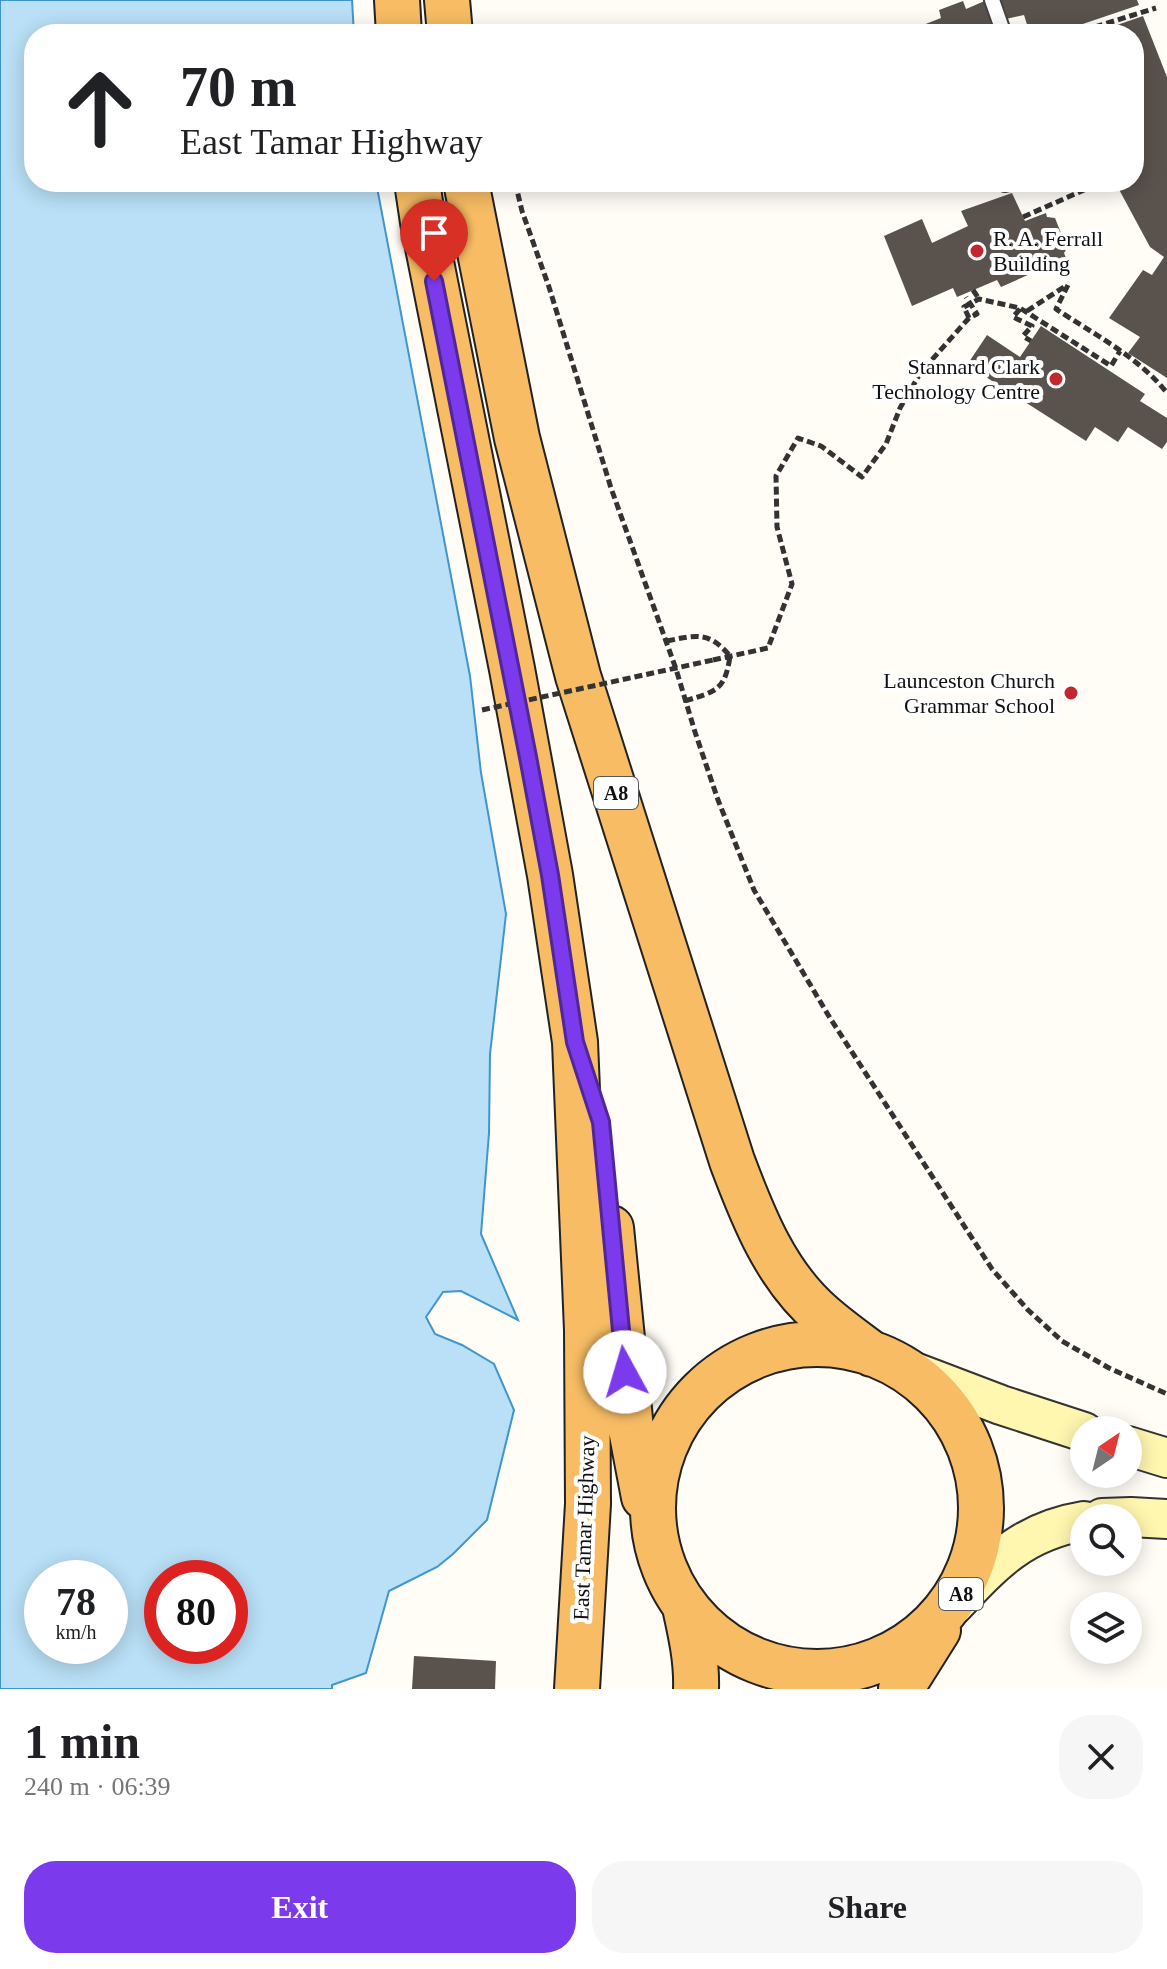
<!DOCTYPE html>
<meta charset="utf-8">
<style>
:root{--surface:#fff;--page:#f6f6f6;--text:#202124;--muted:#757577;--accent:#7c3aed}
body{margin:0;font-family:"Times New Roman",serif;background:var(--page);color:var(--text);height:100vh;display:flex;flex-direction:column;font-size:30px;white-space:nowrap}
*{box-sizing:border-box;margin:0}
p{font-size:26px;color:var(--muted)}
.icon{flex:none;width:44px;height:44px;fill:none;stroke:currentColor;stroke-width:2;stroke-linecap:round;stroke-linejoin:round}
.map{position:relative;height:1689px;overflow:hidden}
.details{display:flex;flex-direction:column;background:var(--surface);flex:1}
.details>*{flex:none}
.banner{position:absolute;left:24px;top:24px;width:1120px;height:168px;border-radius:32px;box-shadow:0 4px 20px #0003;background:#fff;color:var(--text);overflow:hidden}
.needle{width:52px;rotate:35deg}
.tools{position:absolute;left:1070px;top:1416px;display:grid;gap:16px}
.tools a{display:grid;place-items:center;width:72px;height:72px;border-radius:50%;background:var(--surface);box-shadow:0 4px 20px #0003;font-size:40px}
.speed{position:absolute;left:24px;top:1560px;display:flex;gap:16px;font-size:40px;font-weight:700;text-align:center}
.speed>*{display:grid;place-content:center;width:104px;height:104px;border-radius:50%;background:var(--surface);box-shadow:0 4px 20px #0003;line-height:1}
.speed small{font-size:20px;font-weight:400}
.speed .limit{border:12px solid #d22;background:#fff;color:#111}
.pin{position:absolute;display:grid;place-items:center;width:68px;height:68px;color:#fff;margin:-82px -34px;border-radius:50% 50% 50% 0;rotate:-45deg;box-shadow:0 0 8px #0007}
.pin .icon{rotate:45deg}
.me{position:absolute;width:88px;margin:-44px;rotate:354deg;stroke-linejoin:round;filter:drop-shadow(0 0 6px #0008)}
.turn{display:flex;align-items:center;gap:28px;height:168px;padding:0 24px;font-size:36px}
.turn .icon{width:104px;height:104px;stroke-width:2.5}
.turn b{display:block;font-size:56px;line-height:68px}
.round{display:grid;place-items:center;flex:none;width:84px;height:84px;border-radius:32px;background:var(--page)}
.head{display:flex;align-items:center;justify-content:space-between;height:136px;padding:0 24px}
h1{font-size:48px;font-weight:700;line-height:60px}
.button{display:flex;gap:16px;margin-top:auto;padding:16px 24px}
.button a{flex:1;height:92px;border-radius:32px;background:var(--accent);color:#fff;font-size:32px;font-weight:700;line-height:92px;text-align:center}
.button a+a{background:var(--page);color:var(--text)}
.map>svg:first-child{display:block}
.water{fill:#b9e0f7;stroke:#3f96cf;stroke-width:2;fill-rule:evenodd}
.building{fill:#5a524d}
.lines{fill:none;stroke-linecap:round;stroke-linejoin:round}
.service-casing{stroke:#444;stroke-width:18}
.secondary-casing{stroke:#333;stroke-width:42}
.trunk-casing{stroke:#222;stroke-width:48}
.path{stroke:#333;stroke-width:5;stroke-dasharray:8 4;stroke-linecap:butt}
.service{stroke:#fff;stroke-width:14}
.secondary{stroke:#fff6b0;stroke-width:38}
.trunk{stroke:#f7bc64;stroke-width:44}
.path-bridge{stroke:#333;stroke-width:5;stroke-dasharray:8 4;stroke-linecap:butt}
.route-casing{stroke:#51269a;stroke-width:20}
.route{stroke:#7c3aed;stroke-width:14}
.poi-dot{fill:#c4262e;stroke:#fff;stroke-width:3}
.labels{text-anchor:middle;dominant-baseline:central;stroke-width:8;stroke-linejoin:round;paint-order:stroke}
.shield{fill:#fff;stroke:#585858;stroke-width:2}
.shield-label{font-size:20px;font-weight:bold;fill:#111}
.poi-label{font-size:22px;fill:#111;stroke:#fff;text-anchor:end}
.street-label{font-size:22px;fill:#111;stroke:#fff}
</style>
<div class="map">
<svg width="1167" height="1689" viewBox="0 0 1167 1689">
<rect width="100%" height="100%" fill="#fffdf5"/>
<!-- water -->
<path class="water" d="M0,0h352l2,34h-320v148h342l94,494 11,97 25,141 -16,140 -1,79 -8,101 37,86 -57,-29 -18,1 -17,25 9,17 27,11 32,19 20,46 -27,110 -34,34 -16,13 -48,24 -23,82 -34,12v4h-332zM42,1578h68v68h-68zM162,1578h68v68h-68z"/>
<!-- building -->
<path class="building" d="M987,0l12,34h-73l-3,-9 18,-7 -2,-8 24,-9 3,8z
M1000,0h137l2,5 -74,25 2,4h-37l-6,-19 -18,4z
M1143,16l24,61v301l-39,-25 12,-16 -31,-19 34,-48 9,5 12,-18 -14,-10 -35,-65h19v-148l-40,-1z
M1012,193l13,28 21,-8 1,4 8,1 12,30 -3,5 2,5 -65,29 -4,-7 -40,17 -4,-9 -41,18 -28,-70 38,-17 10,24 36,-17 -7,-15z
M1041,326l104,68 -5,7 27,17v24l-5,7 -34,-22 -10,15 -23,-15 -9,14 -119,-76 20,-30 33,22z
M414,1656l82,5 -1,28h-83z"/>
<g class="lines">
<defs>
<path id="service" d="M992,0l12,34
M1002,182l3,2 10,-2"/>
<path id="secondary" d="M901,1367l100,38 83,27
M1128,1446l39,12
M1102,1518l29,-1 36,2
M954,1605c40,-43 69,-74 130,-84"/>
<path id="trunk" d="M397,0l2,34
M447,0l3,34
M417,182l6,40 89,447 38,206 25,167 12,288 1,174 -11,185
M466,182l51,256 61,238 154,485c21,56 44,115 91,155 16,14 33,26 49,38
M611,1228l20,201 13,68
M653 1508a164 164 0 1 1 328 0a164 164 0 1 1-328 0Z
M685,1607c6,27 12,54 11,82
M901,1689l37,-59"/>
</defs>
<!-- service casing -->
<use href="#service" class="service-casing"/>
<!-- secondary casing -->
<use href="#secondary" class="secondary-casing"/>
<!-- trunk casing -->
<use href="#trunk" class="trunk-casing"/>
<!-- path -->
<path class="path" d="M1072,34l84,-26
M515,182l7,29 27,76 62,201 65,181 19,63 23,68 36,90 76,128 162,251 36,41 34,31 47,27 58,26
M1023,217l79,-35
M1068,285l-12,24c36,24 84,49 111,84
M973,290l6,9
M1020,309l-7,8 19,9 -9,10 8,5
M1027,311l40,-26
M969,318l-5,-11 15,-8 41,9 91,58 9,-15
M667,641c29,-6 42,-10 63,15 -5,35 -14,35 -45,45
M713,660l55,-12 24,-64 -15,-57 -1,-51 22,-38 23,8 41,31 24,-33 14,-36 21,-36 48,-54 8,-4 -11,-17"/>
<!-- service -->
<use href="#service" class="service"/>
<!-- secondary -->
<use href="#secondary" class="secondary"/>
<!-- trunk -->
<use href="#trunk" class="trunk"/>
<!-- path-bridge -->
<path class="path-bridge" d="M482,710l231,-50"/>
</g>
<g class="lines">
<defs>
<path id="route" d="M434,281l94,476 22,118 25,167 26,80 24,250"/>
</defs>
<!-- route casing -->
<use href="#route" class="route-casing"/>
<!-- route -->
<use href="#route" class="route"/>
</g>
<!-- markers -->
<g class="poi-dot">
<circle cx="977" cy="251" r="8"/>
<circle cx="1056" cy="379" r="8"/>
<circle cx="1071" cy="693" r="8"/>
</g>
<g class="labels">
<!-- shield labels -->
<g class="shield">
<rect x="594" y="777" width="44" height="32" rx="6"/>
<rect x="939" y="1578" width="44" height="32" rx="6"/>
</g>
<g class="shield-label">
<text x="616" y="793">A8</text>
<text x="961" y="1594">A8</text>
</g>
<!-- poi labels -->
<g class="poi-label">
<text x="993" y="238" text-anchor="start">R. A. Ferrall<tspan x="993" dy="25">Building</tspan></text>
<text x="1040" y="366">Stannard Clark<tspan x="1040" dy="25">Technology Centre</tspan></text>
<text x="1055" y="680">Launceston Church<tspan x="1055" dy="25">Grammar School</tspan></text>
</g>
<!-- street labels -->
<g class="street-label">
<text transform="translate(584 1528) rotate(-88)">East Tamar Highway</text>
</g>
</g>
</svg>
<div class="tools">
<a><svg class="needle" viewBox="-14 -14 28 28"><path d="M0-13l5 13h-10z" fill="#e53935"/><path d="M0 13l5-13h-10z" fill="#757577"/></svg></a>
<a><svg class="icon" aria-label="search" viewBox="0 0 24 24"><circle cx="10" cy="10" r="6"/><path d="M15 15l6 6"/></svg></a>
<a><svg class="icon" aria-label="layers" viewBox="0 0 24 24"><path d="M12 4l9 5-9 5-9-5zM3 14l9 5 9-5"/></svg></a>
</div>
<div class="speed"><div>78<small>km/h</small></div><div class="limit">80</div></div>
<div class="pin" style="left:434px;top:281px;background:#d93025"><svg class="icon" aria-label="arrive" viewBox="0 0 24 24"><path d="M6 21V4h12l-3 4 3 4H6"/></svg></div>
<svg class="me" style="left:625px;top:1372px" viewBox="-20 -20 40 40"><circle r="19" fill="#fff"/><path d="M0-13L10 11 0 6-10 11z" fill="#7c3aed"/></svg>
<div class="banner">
<div class="turn"><svg class="icon" aria-label="ahead" viewBox="0 0 24 24"><path d="M12 20V5M6 11l6-6 6 6"/></svg><div><b>70 m</b>East Tamar Highway</div></div>
</div>
</div>
<section class="details">
<div class="head"><div><h1>1 min</h1><p>240 m · 06:39</p></div><a class="round"><svg class="icon" aria-label="close" viewBox="0 0 24 24"><path d="M6 6l12 12M18 6L6 18"/></svg></a></div>
<div class="button"><a>Exit</a><a>Share</a></div>
</section>
